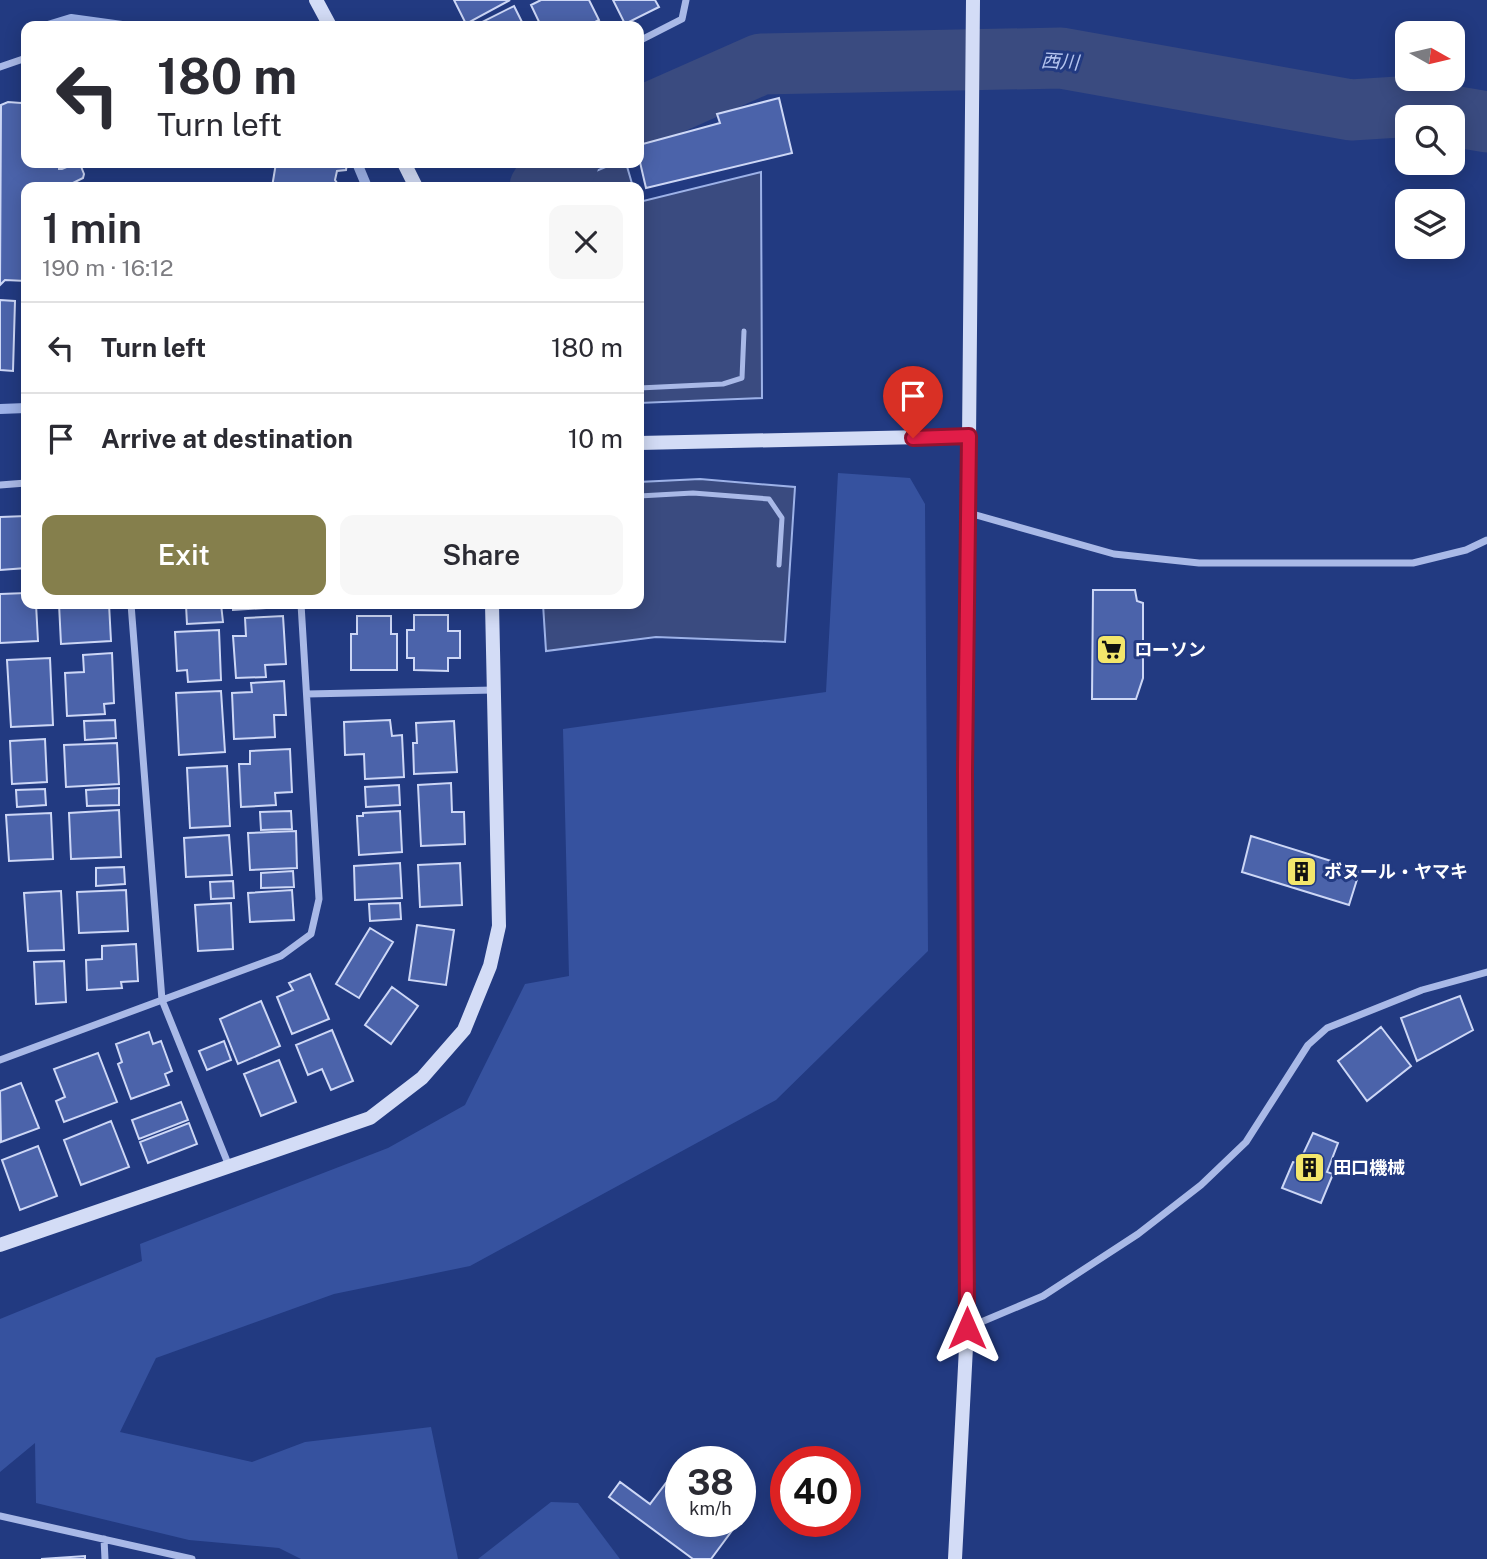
<!DOCTYPE html>
<meta charset="utf-8">
<style>
:root{--surface:#fff;--page:#f7f7f7;--text:#2b2b33;--muted:#7c7c81;--line:#e1e1e2;--accent:#857f4c}
body{margin:0;font-family:"Public Sans","Noto Sans JP",sans-serif;background:var(--page);color:var(--text);height:100vh;display:flex;flex-direction:column;font-size:26px;white-space:nowrap}
*{box-sizing:border-box;margin:0}
p{font-size:23px;color:var(--muted)}
.icon{flex:none;width:38px;height:38px;fill:none;stroke:currentColor;stroke-width:2;stroke-linecap:round;stroke-linejoin:round}
.map{position:relative;flex:1;overflow:hidden}
.side{position:absolute;left:21px;top:182px;width:623px;height:427px;display:flex;flex-direction:column;background:var(--surface);border-radius:14px;box-shadow:0 4px 18px #0003}
.side>*{flex:none}
.top-card{position:absolute;left:21px;top:21px;width:623px;height:147px;border-radius:14px;box-shadow:0 4px 18px #0003;background:#fff;color:var(--text);overflow:hidden}
.needle{width:46px;rotate:98deg}
.buttons{position:absolute;left:1395px;top:21px;display:grid;gap:14px}
.buttons a{display:grid;place-items:center;width:70px;height:70px;border-radius:14px;background:var(--surface);box-shadow:0 4px 18px #0003;font-size:35px}
.speed{position:absolute;left:665px;top:1446px;display:flex;gap:14px;font-size:35px;font-weight:700;text-align:center}
.speed>*{display:grid;place-content:center;width:91px;height:91px;border-radius:50%;background:var(--surface);box-shadow:0 4px 18px #0003;line-height:1}
.speed small{font-size:18px;font-weight:400}
.speed .limit{border:10px solid #d22;background:#fff;color:#111}
.pin{position:absolute;display:grid;place-items:center;width:60px;height:60px;color:#fff;margin:-72px -30px;border-radius:50% 50% 50% 0;rotate:-45deg;box-shadow:0 0 7px #0007}
.pin .icon{rotate:45deg}
.me{position:absolute;width:77px;margin:-38px;rotate:0deg;stroke-linejoin:round;filter:drop-shadow(0 0 5px #0008)}
.turn{display:flex;align-items:center;gap:24px;height:147px;padding:0 21px;font-size:32px}
.turn .icon{width:91px;height:91px;stroke-width:2.5}
.turn b{display:block;font-size:49px;line-height:60px}
.round{display:grid;place-items:center;flex:none;width:74px;height:74px;border-radius:14px;background:var(--page)}
.headline{display:flex;align-items:center;justify-content:space-between;height:119px;padding:0 21px}
h1{font-size:42px;font-weight:600;line-height:52px}
.button{display:flex;gap:14px;margin-top:auto;padding:14px 21px}
.button a{flex:1;height:80px;border-radius:14px;background:var(--accent);color:#fff;font-size:28px;font-weight:600;line-height:80px;text-align:center}
.button a+a{background:var(--page);color:var(--text)}
ul{padding:0;list-style:none}
li{display:flex;align-items:center;gap:21px;height:91px;padding:0 21px;border-top:2px solid var(--line)}
li div{flex:1}
li b{display:block;font-size:26px}
li em{font-style:normal}
.map>svg:first-child{display:block}
.green{fill:#36529f}
.water{fill:#3a4b80;stroke:#9db2e8;stroke-width:2}
.lines{fill:none;stroke-linecap:round;stroke-linejoin:round}
.stream{stroke:#9db2e8;stroke-width:10}
.river{stroke:#3a4b80;stroke-width:61}
.building{fill:#4b63aa;stroke:#cdd7f6;stroke-width:2}
.lane{stroke:#a9b9e7;stroke-width:5}
.street{stroke:#a9b9e7;stroke-width:7}
.secondary{stroke:#d3dcf6;stroke-width:14}
.route-casing{stroke:#92132f;stroke-width:18}
.route{stroke:#e11d48;stroke-width:12}
.labels{text-anchor:middle;dominant-baseline:central;stroke-width:6;stroke-linejoin:round;paint-order:stroke}
.poi-label{font-size:18px;font-weight:bold;fill:#fff;stroke:#223a81;text-anchor:start}
.water-label{font-size:19px;font-style:italic;fill:#b4c4ef;stroke:#223a81}
</style>
<div class="map">
<svg width="1487" height="1559" viewBox="0 0 1487 1559">
<rect width="100%" height="100%" fill="#223a81"/>
<!-- green -->
<path class="green" d="M838,473l72,5 15,26 3,447 -152,149 -306,166 -136,28 -178,64 -36,74 132,30 53,-20 126,-15 27,132h-157l-22,-11 -90,-8 -153,-37 -1,-60 -35,29v-153l142,-58 -2,-17 248,-96 77,-43 60,-121 44,-8 -6,-247 263,-37z
M551,1502l27,1 42,56h-142z"/>
<!-- water -->
<path class="water" d="M615,163h11l7,24h-65l4,-6z
M761,172l1,226 -123,5v-201z
M700,479l95,8 -10,155 -129,-5 -110,14 -3,-47h96v-122z"/>
<g class="lines">
<!-- stream -->
<path class="stream" d="M48,26l23,-7 51,7
M357,163l10,24
M0,409l26,-1"/>
<!-- river -->
<path class="river" d="M639,118l122,-54 300,-6 290,52 48,-3 88,15
M540,187l10,-13 18,-11"/>
</g>
<!-- building -->
<path class="building" d="M454,0h56l-44,24z
M541,0h48l10,20 -8,4 2,2h-52l-10,-21z
M613,0h42l4,7 -34,17z
M514,6l10,20h-48v-1z
M26,98v65h33v6h3l14,-6 4,1 4,10 -1,4 -18,9 -13,-2v2h-26v94l-21,-1 -5,5 1,-180 7,-3 13,1z
M779,98l13,55 -146,35 -7,-30v-13l81,-22 -3,-9z
M276,163h71l-1,7 -9,1 -2,9 5,7h-68z
M0,300l15,1 -2,70 -13,-1z
M26,516v52l-26,2v-53z
M1093,590h42l2,11 6,2v75l-7,21h-44z
M26,593v11h10l2,37 -38,2v-49z
M59,604h50l2,37 -50,3z
M174,604h47l2,18 -36,2 -1,-19z
M233,604h47l1,3 -48,3z
M414,615h34v16h12v27h-12v13l-34,-1v-12h-7v-28h7z
M283,616l3,48 -21,1 1,12 -30,1 -3,-42h13l-1,-18z
M357,616h34v18h6v36h-46v-36h6z
M219,630l2,50 -33,2 -1,-12 -10,1 -2,-39z
M112,653l2,50 -10,1 1,10 -38,2 -2,-43 19,-1 -1,-17z
M50,658l3,67 -42,2 -4,-67z
M284,681l2,34h-12l1,22 -41,2 -2,-46 20,-1 -1,-9z
M221,691l4,61 -46,3 -3,-62z
M115,720l1,18 -31,2 -1,-19z
M390,720l2,16 10,-1 2,42 -39,2 -1,-25 -19,1 -1,-33z
M454,721l3,51 -43,2 -1,-31h4l-1,-20z
M45,739l2,43 -35,2 -2,-43z
M117,743l2,41 -53,3 -2,-42z
M290,749l2,43 -17,1 1,12 -35,2 -2,-43h11v-13z
M227,766l3,60 -40,2 -3,-60z
M451,783l1,29h12l1,32 -44,2 -3,-61z
M399,785l1,20 -34,2 -1,-20z
M119,788v17l-32,1 -1,-16z
M45,789l1,16 -29,2 -1,-17z
M119,810l2,47 -50,2 -2,-46z
M291,811l1,18 -31,1 -1,-18z
M400,811l2,41 -43,3 -2,-39h6v-3z
M51,813l2,46 -44,2 -3,-46z
M296,831l1,37 -47,2 -2,-37z
M229,835l3,40 -46,2 -2,-39z
M1251,836l109,34 -11,35 -107,-33z
M400,863l2,35 -47,2 -1,-34z
M460,863l2,42 -42,2 -2,-42z
M124,867l1,17 -29,2v-18z
M293,871l1,16 -33,1v-15z
M233,881l1,17 -23,1 -1,-17z
M126,890l2,41 -49,2 -2,-41z
M292,890l2,30 -44,2 -2,-29z
M61,891l3,59 -36,1 -4,-58z
M231,903l2,46 -35,2 -3,-46z
M400,903l1,16 -31,2 -1,-17z
M417,925l37,5 -8,55 -37,-5z
M370,928l23,14 -34,56 -23,-14z
M136,944l2,37 -17,1 1,6 -35,2 -1,-30 16,-1v-13z
M64,961l2,41 -30,2 -2,-42z
M310,974l19,45 -37,15 -15,-37 16,-7 -4,-7z
M392,987l26,19 -27,38 -26,-19z
M1460,996l13,34 -56,31 -16,-43z
M261,1001l19,45 -42,18 -18,-45z
M1381,1027l30,39 -44,35 -29,-40z
M332,1030l21,51 -22,9 -9,-21 -14,6 -12,-30z
M149,1032l4,12 8,-3 11,30 -7,3 4,11 -38,14 -13,-35 4,-2 -6,-18z
M224,1041l7,19 -24,10 -8,-19z
M98,1053l19,49 -53,20 -8,-21 9,-4 -11,-28z
M279,1060l17,42 -35,14 -17,-42z
M21,1083l18,45 -38,14 -1,-51z
M181,1102l7,18 -49,19 -7,-19z
M111,1121l18,46 -48,18 -17,-45z
M189,1123l8,21 -49,19 -8,-21z
M1313,1133l25,10 -11,29 6,2 -12,29 -39,-15 11,-26 6,1z
M38,1146l19,50 -37,14 -18,-50z
M669,1479l12,1v41h44l9,7 -23,31h-18l-84,-62 11,-15 30,22z
M85,1556v3h-44z"/>
<g class="lines">
<!-- lane -->
<path class="lane" d="M639,388l84,-4 19,-6 2,-47
M639,496l54,-3 76,6 13,19 -3,47"/>
<!-- street -->
<path class="street" d="M639,41l43,-22 4,-19
M0,67l26,-9
M0,485l26,-2
M969,513l145,41 85,9h214l53,-13 21,-10
M131,604l31,396 67,166
M307,694l187,-4
M0,1060l281,-104 30,-22 8,-35 -18,-295
M967,1328l76,-32 95,-62 63,-49 45,-43 62,-97 19,-17 95,-38 65,-18
M0,1516l192,43
M104,1539l1,20"/>
<!-- secondary -->
<path class="secondary" d="M316,0l14,26
M404,163l12,24
M639,443l330,-7
M0,1245l370,-127 52,-40 42,-48 26,-64 9,-40 -7,-322
M955,1559l12,-231 -1,-557 7,-771"/>
</g>
<g class="lines">
<defs>
<path id="route" d="M913,438l56,-2 -4,335 2,557"/>
</defs>
<!-- route casing -->
<use href="#route" class="route-casing"/>
<!-- route -->
<use href="#route" class="route"/>
</g>
<!-- icons -->
<defs>
<symbol id="supermarket-square" viewBox="-11 -11 22 22"><rect x="-9" y="-9" width="18" height="18" rx="4" fill="#f3e66b" stroke="#223a81"/><path d="M-6-5.5h2.5l.6 2H6L4.5 2H-2.5L-4.4-4H-6ZM-1.5 3.2a1.3 1.3 0 1 0 .1 0ZM3 3.2a1.3 1.3 0 1 0 .1 0Z" fill="#111"/></symbol>
<symbol id="building-square" viewBox="-11 -11 22 22"><rect x="-9" y="-9" width="18" height="18" rx="4" fill="#f3e66b" stroke="#223a81"/><path d="M-4-6H4V6H1V3H-1V6H-4ZM-2.5-4.3h1.7v1.8h-1.7ZM.8-4.3h1.7v1.8H.8ZM-2.5-1h1.7V.8h-1.7ZM.8-1h1.7V.8H.8Z" fill="#111"/></symbol>
</defs>
<g fill-rule="evenodd">
<use href="#supermarket-square" x="1094" y="632" width="35" height="35"/>
<use href="#building-square" x="1284" y="854" width="35" height="35"/>
<use href="#building-square" x="1292" y="1150" width="35" height="35"/>
</g>
<g class="labels">
<!-- poi labels -->
<g class="poi-label">
<text x="1134" y="649">ローソン</text>
<text x="1324" y="871">ボヌール・ヤマキ</text>
<text x="1333" y="1167">田口機械</text>
</g>
<!-- water labels -->
<g class="water-label">
<text transform="translate(1060 61) rotate(4)">西川</text>
</g>
</g>
</svg>
<div class="buttons">
<a><svg class="needle" viewBox="-14 -14 28 28"><path d="M0-13l5 13h-10z" fill="#e53935"/><path d="M0 13l5-13h-10z" fill="#7c7c81"/></svg></a>
<a><svg class="icon" aria-label="search" viewBox="0 0 24 24"><circle cx="10" cy="10" r="6"/><path d="M15 15l6 6"/></svg></a>
<a><svg class="icon" aria-label="layers" viewBox="0 0 24 24"><path d="M12 4l9 5-9 5-9-5zM3 14l9 5 9-5"/></svg></a>
</div>
<div class="speed"><div>38<small>km/h</small></div><div class="limit">40</div></div>
<div class="pin" style="left:913px;top:438px;background:#d93025"><svg class="icon" aria-label="arrive" viewBox="0 0 24 24"><path d="M6 21V4h12l-3 4 3 4H6"/></svg></div>
<svg class="me" style="left:967px;top:1328px" viewBox="-20 -20 40 40"><path d="M0-17L14 15 0 8-14 15z" fill="#e11d48" stroke="#fff" stroke-width="4"/></svg>
<div class="top-card">
<div class="turn"><svg class="icon" aria-label="left" viewBox="0 0 24 24"><path d="M17 20v-9H6M10 6l-5 5 5 5"/></svg><div><b>180 m</b>Turn left</div></div>
</div>
<section class="side">
<div class="headline"><div><h1>1 min</h1><p>190 m · 16:12</p></div><a class="round"><svg class="icon" aria-label="close" viewBox="0 0 24 24"><path d="M6 6l12 12M18 6L6 18"/></svg></a></div>
<ul>
<li><svg class="icon" aria-label="left" viewBox="0 0 24 24"><path d="M17 20v-9H6M10 6l-5 5 5 5"/></svg><div><b>Turn left</b></div><em>180 m</em></li>
<li><svg class="icon" aria-label="arrive" viewBox="0 0 24 24"><path d="M6 21V4h12l-3 4 3 4H6"/></svg><div><b>Arrive at destination</b></div><em>10 m</em></li>
</ul>
<div class="button"><a>Exit</a><a>Share</a></div>
</section>
</div>
